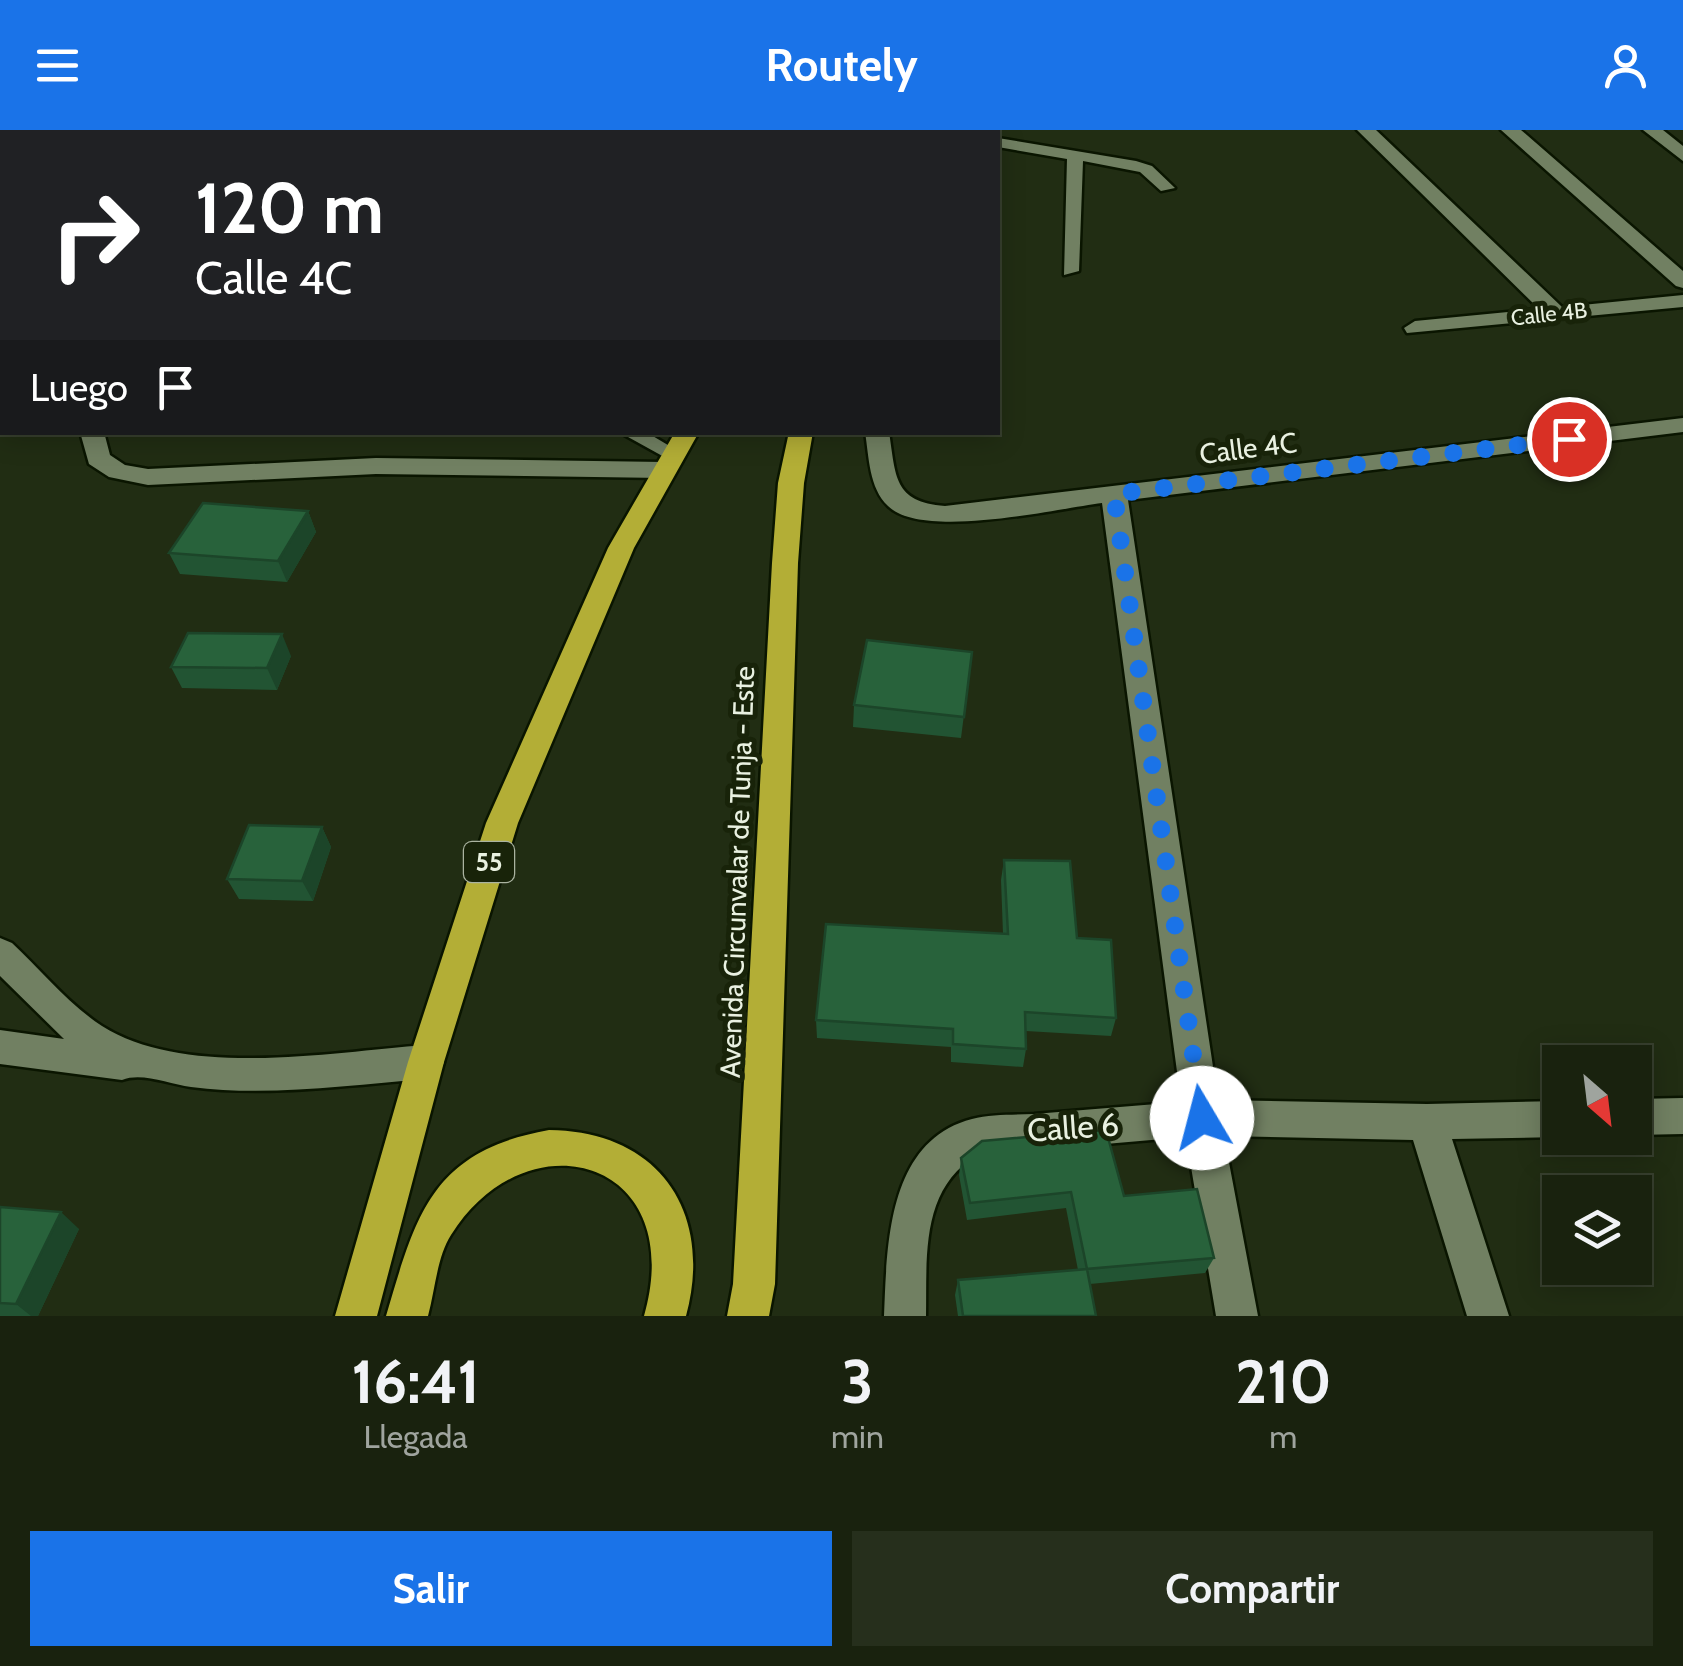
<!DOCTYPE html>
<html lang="es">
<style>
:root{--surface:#19220e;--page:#262f1c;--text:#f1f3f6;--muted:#9fa49e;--line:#373f2e;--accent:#1a73e8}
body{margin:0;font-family:Cabin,sans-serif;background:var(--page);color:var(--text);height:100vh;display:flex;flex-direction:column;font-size:38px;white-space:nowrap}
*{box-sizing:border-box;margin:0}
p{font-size:32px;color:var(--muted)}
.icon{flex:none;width:55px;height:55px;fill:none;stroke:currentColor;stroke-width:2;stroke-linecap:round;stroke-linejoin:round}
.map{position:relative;height:1186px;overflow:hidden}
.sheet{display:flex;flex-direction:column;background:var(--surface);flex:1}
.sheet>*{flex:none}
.top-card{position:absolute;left:0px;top:0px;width:1000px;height:305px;box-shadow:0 5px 25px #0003,0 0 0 2px var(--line);background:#202124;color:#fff;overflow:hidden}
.needle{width:65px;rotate:152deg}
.fabs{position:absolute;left:1542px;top:915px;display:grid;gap:20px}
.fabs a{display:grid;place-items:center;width:110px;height:110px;border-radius:0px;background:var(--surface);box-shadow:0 5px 25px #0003,0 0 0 2px var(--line);font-size:50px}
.pin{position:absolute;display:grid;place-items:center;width:85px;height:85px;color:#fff;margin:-42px;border:5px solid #fff;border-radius:50%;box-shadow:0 2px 10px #0007}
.me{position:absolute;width:110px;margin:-55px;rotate:352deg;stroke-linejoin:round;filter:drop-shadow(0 0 8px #0008)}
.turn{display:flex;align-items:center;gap:35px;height:210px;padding:0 30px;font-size:45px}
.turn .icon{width:130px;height:130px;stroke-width:2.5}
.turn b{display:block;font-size:70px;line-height:85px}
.then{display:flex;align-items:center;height:95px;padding:0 30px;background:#0003;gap:20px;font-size:38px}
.eta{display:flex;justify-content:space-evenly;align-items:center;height:170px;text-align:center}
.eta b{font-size:60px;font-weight:800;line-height:70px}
.cta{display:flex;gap:20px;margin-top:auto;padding:20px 30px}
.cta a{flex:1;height:115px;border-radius:0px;background:var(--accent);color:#fff;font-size:40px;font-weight:800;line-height:115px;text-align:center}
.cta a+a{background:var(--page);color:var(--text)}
header{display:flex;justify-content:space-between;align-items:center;height:130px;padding:0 30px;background:var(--accent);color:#fff;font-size:45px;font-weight:800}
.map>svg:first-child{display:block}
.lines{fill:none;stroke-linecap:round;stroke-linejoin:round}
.lane-casing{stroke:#0a1500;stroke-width:5}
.street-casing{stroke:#0a1500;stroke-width:5}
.highway-casing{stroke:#0a1500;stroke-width:5}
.lane{fill:#718062;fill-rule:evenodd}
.street{fill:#718062;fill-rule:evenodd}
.highway{fill:#b3ae36;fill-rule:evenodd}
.wall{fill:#225433}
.shaded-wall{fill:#1c4529}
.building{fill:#28623b;stroke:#1c4529;stroke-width:2.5}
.route{stroke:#1a73e8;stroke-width:18;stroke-dasharray:0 32.4}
.labels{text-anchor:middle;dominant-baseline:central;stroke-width:10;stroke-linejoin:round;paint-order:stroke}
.far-street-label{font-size:22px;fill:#e9f1e1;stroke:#182309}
.shield{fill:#182309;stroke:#aab3a0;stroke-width:2.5}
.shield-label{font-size:25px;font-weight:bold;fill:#e9f1e1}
.street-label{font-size:28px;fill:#e9f1e1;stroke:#182309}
.near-street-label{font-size:32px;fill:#e9f1e1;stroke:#182309}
</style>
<header><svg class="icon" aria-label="menu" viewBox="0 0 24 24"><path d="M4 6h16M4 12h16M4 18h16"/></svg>Routely<svg class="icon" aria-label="person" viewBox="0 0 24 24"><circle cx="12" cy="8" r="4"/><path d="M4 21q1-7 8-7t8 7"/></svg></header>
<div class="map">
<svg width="1683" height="1186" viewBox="0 0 1683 1186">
<rect width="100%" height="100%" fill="#212d13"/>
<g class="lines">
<defs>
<path id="lane" d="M998,8l138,23 16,5 23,22 -14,3 -21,-19 -57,-11 -4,110 -15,4 3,-116 -69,-12z
M619,302h27l37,22 -3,4h-14z"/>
<path id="street" d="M1357,0h19l186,177 121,-12v12l-276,26 -3,-5 11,-7 124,-12z
M1501,0h20l162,141v17l-7,-2z
M1643,0h20l20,16v15z
M2,21v13l-2,1v-13z
M0,109h2v12h-2z
M0,207l2,1v15l-2,-1z
M1683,288v14l-555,68 90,600 209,4 133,-3v36l-108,2 57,177h-42l-54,-176 -189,-4 34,180h-42l-30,-179 -208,18c-58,33 -51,102 -52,161h-42c3,-70 3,-175 88,-197 19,-5 42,-4 62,-5 49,-4 98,-8 147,-12l-79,-599c-46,6 -180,37 -214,3 -19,-18 -19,-49 -23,-74h24c7,44 4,70 56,74z
M80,302h24l6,23 15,10 23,4 228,-11 287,4 12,8 -12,8 -287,-4 -228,11 -39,-8 -20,-13z
M0,808l12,5c29,27 56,61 90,83 84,53 229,26 324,19l13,5 5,12 -5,12 -13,5c-77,6 -158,18 -235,8 -22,-3 -49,-15 -69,-7l-122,-16v-34l64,9 -64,-63z
M1683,968v36l-48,1v-36z"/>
<path id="highway" d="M675,302h24l-65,116 -116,275 -74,239 -67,254h-42l73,-254 78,-239 122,-275z
M789,302h24l-9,51 -6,80 -23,721 -6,32h-42l6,-32 39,-721 6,-80z
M549,1000c110,1 165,82 137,186h-42c45,-158 -117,-202 -193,-81 -14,22 -16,55 -23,81h-42c30,-101 45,-165 163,-186z"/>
</defs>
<!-- lane casing -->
<use href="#lane" class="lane-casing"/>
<!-- street casing -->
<use href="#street" class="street-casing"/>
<!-- highway casing -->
<use href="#highway" class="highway-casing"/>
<!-- lane -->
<use href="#lane" class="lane"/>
<!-- street -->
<use href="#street" class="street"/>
<!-- highway -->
<use href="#highway" class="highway"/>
</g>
<!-- wall -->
<path class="wall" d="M308,381l8,21 -29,50 -107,-8 -11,-21z
M972,522l-11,86 -108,-11 1,-22z
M291,526l-14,34 -95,-2 -11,-21z
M322,697l9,20 -18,54 -74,-2 -12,-20z
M1004,730l73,78 39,80 -5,18 -85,-5v18l-3,18 -72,-5v-15l-134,-9 -1,-18 187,-86 -2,-54z
M961,1028l163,38 90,62 -9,15 -115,11 6,32h-138l-3,-21 3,-15 120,-10 -12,-62 -99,12 -8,-45z
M0,1077l79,22 -41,87h-38z"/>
<!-- shaded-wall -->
<path class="shaded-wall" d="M308,381l8,21 -29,50 -9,-21z
M282,504l9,22 -14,34 -10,-22z
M322,697l9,20 -18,54 -11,-20z
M61,1082l18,17 -41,87h-7l-15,-12z"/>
<!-- building -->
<path class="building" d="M203,373l105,8 -30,50 -109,-8z
M188,503l94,1 -15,34 -96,-1z
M867,510l105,12 -8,65 -110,-12z
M249,695l73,2 -20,54 -75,-2z
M1004,730l66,1 7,77 34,2 5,78 -91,-6 1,37 -73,-5v-15l-137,-9 10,-96 182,10z
M1106,1000l18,66 73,-7 17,69 -127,11 9,47h-133l-5,-36 129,-11 -16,-77 -101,11 -9,-45 21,-17z
M0,1077l61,5 -45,92 -16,-1z"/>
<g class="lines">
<!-- route -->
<path class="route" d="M1202,988l-88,-624 455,-55"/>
</g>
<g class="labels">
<!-- far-street labels -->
<g class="far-street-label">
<text transform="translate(1549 184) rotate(-6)">Calle 4B</text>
</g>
<!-- shield labels -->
<rect class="shield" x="464" y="712" width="50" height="40" rx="8"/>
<g class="shield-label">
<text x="489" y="732">55</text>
</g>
<!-- street labels -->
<g class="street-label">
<text transform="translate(1248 318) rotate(-7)">Calle 4C</text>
<text transform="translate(737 742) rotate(-88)">Avenida Circunvalar de Tunja - Este</text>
</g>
<!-- near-street labels -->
<g class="near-street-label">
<text transform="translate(1073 997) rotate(-4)">Calle 6</text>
</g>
</g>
</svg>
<div class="fabs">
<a><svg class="needle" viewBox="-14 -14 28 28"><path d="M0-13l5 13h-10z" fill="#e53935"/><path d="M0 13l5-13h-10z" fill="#9fa49e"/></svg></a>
<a><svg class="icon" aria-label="layers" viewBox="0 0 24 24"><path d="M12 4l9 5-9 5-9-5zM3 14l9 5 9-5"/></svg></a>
</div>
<div class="pin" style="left:1569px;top:309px;background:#d93025"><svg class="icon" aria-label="arrive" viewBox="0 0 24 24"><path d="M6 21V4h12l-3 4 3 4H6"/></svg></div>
<svg class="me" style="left:1202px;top:988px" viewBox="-20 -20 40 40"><circle r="19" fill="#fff"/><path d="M0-13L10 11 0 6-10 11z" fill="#1a73e8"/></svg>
<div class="top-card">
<div class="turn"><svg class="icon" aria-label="right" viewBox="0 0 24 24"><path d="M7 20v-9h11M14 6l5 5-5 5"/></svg><div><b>120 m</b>Calle 4C</div></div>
<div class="then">Luego<svg class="icon" aria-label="arrive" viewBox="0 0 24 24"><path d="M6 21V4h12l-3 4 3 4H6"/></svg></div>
</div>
</div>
<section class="sheet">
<div class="eta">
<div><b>16:41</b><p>Llegada</p></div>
<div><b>3</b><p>min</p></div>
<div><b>210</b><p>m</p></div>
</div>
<div class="cta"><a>Salir</a><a>Compartir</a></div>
</section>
